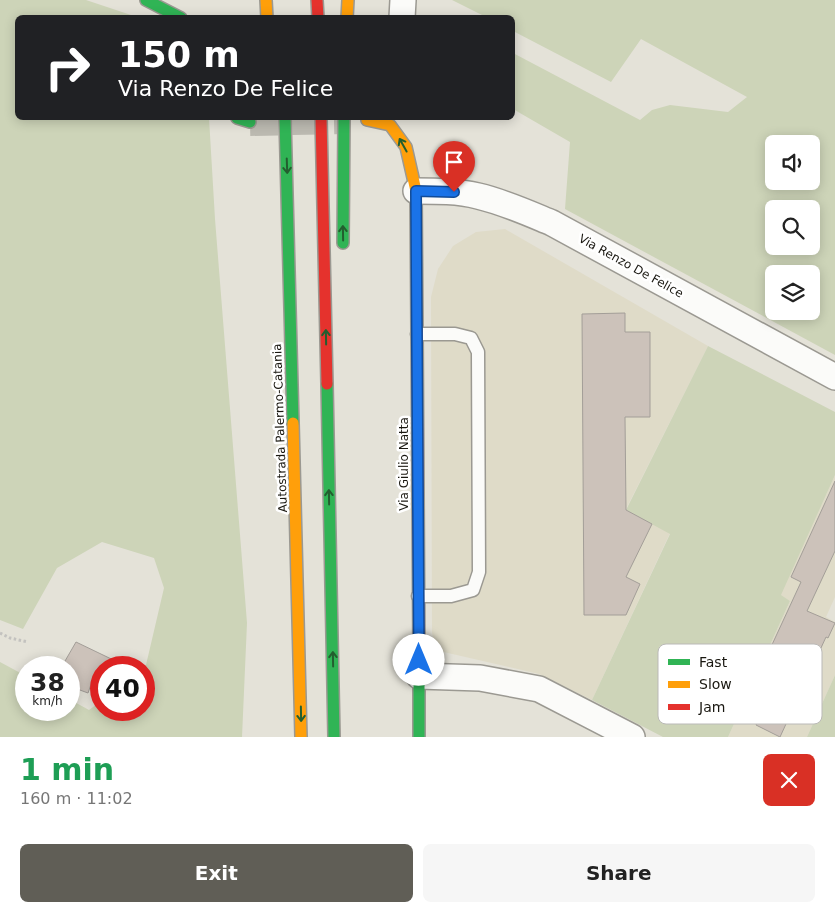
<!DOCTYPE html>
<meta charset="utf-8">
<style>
:root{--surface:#fff;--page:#f6f6f6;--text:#222;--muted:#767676;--accent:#605e56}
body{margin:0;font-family:"DejaVu Sans",sans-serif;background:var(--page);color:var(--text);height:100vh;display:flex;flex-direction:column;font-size:19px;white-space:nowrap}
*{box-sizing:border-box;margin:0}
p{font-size:16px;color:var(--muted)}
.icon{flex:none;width:28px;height:28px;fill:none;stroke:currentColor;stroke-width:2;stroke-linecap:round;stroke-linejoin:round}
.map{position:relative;height:737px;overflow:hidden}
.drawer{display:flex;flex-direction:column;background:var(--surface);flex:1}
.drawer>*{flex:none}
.top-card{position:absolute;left:15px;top:15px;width:500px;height:105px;border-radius:8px;box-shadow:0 2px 12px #0003;background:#202124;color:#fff;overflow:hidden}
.buttons{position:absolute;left:765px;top:135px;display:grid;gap:10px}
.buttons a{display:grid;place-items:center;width:55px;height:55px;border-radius:8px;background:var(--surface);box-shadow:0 2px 12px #0003;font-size:25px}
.speed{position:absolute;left:15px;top:656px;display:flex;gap:10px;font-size:25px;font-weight:700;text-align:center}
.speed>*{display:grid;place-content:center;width:65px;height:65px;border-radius:50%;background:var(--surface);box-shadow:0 2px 12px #0003;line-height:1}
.speed small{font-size:12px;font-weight:400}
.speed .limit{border:8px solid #d22;background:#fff;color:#111}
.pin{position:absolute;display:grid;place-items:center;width:42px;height:42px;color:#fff;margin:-51px -21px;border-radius:50% 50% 50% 0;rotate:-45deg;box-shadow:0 0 5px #0007}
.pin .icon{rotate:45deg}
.me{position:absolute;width:55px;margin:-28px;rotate:0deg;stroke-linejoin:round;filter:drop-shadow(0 0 4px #0008)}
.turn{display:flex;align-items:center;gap:18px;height:105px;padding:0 20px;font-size:22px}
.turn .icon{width:65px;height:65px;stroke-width:2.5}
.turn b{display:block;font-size:35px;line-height:42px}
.round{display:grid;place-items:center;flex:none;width:52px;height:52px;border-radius:8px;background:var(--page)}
.headline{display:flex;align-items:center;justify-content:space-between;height:85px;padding:0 20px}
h1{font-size:30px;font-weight:700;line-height:38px;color:#1e9e55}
.primary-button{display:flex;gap:10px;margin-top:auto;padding:10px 20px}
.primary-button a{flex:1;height:58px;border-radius:8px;background:var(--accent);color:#fff;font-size:20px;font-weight:700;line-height:58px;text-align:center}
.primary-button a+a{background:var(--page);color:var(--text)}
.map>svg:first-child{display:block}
.built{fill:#dfdbc8}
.green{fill:#cdd4b8;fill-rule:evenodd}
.building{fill:#ccc2ba;stroke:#a39e98}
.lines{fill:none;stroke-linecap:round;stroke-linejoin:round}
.secondary-tunnel{stroke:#bbb9b0;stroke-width:28;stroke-dasharray:28 14;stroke-linecap:butt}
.lane-casing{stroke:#9b9992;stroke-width:15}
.street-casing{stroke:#9b9992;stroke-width:28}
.fast-casing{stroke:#9b9992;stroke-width:14}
.slow-casing{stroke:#9b9992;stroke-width:14}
.jam-casing{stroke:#9b9992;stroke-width:14}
.path{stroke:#c3c2bf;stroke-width:3;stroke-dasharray:2.5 2.5;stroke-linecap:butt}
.lane{stroke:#fbfbf9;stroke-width:12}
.street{stroke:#fbfbf9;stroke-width:25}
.fast{stroke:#30b455;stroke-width:11}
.slow{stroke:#ff9f0a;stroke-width:11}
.jam{stroke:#e5322d;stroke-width:11}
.oneway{stroke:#235e2f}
.route-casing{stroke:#114b97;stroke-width:12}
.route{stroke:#1a73e8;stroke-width:9}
.labels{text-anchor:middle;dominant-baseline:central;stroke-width:5;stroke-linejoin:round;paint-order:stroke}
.street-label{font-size:12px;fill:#191710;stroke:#fff}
.key{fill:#fff;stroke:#bab9b7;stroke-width:1}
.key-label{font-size:14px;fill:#191710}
</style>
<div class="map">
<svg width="835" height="737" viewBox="0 0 835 737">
<rect width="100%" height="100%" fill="#e4e2d8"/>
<!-- built -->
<path class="built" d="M505,229l203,117 -82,163 44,24 -78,167 -53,-26 -104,-24 -3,-18 -1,-335 7,-28 15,-23 23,-14z
M835,475v122l-9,20 9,5v53l-28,62h-79l62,-136 -10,-6z"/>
<!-- green -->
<path class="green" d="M0,0h86l51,17 -119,1v100h191l6,101 32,404 -5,114h-242v-75l26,14v34h43v-11l20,11 12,-9v9h43l-1,-43 3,-2 18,-77 -10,-30 -52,-16 -45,26 -34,61 -23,-9z
M452,0h383v355l-270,-146 5,-67 -57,-33v-56l127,67 12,-10 18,-5 58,7 19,-15 -106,-58 -30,43 -98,-51 -1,-13 -26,-1zM774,144h37v37h-37zM774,209h37v37h-37zM774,274h37v37h-37z
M708,346l127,66v63l-54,120 9,6 -62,136h-65l-71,-37 78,-166 -44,-24z
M835,675v62h-28z"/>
<!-- building -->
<path class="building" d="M625,313v19h25v85h-25l1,93 26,14 -26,53 14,7 -14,31h-42l-2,-301z
M835,481v70l-28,60 28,12 -7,15 -2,-1 -46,100 -24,-12 13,-29 -17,-8 49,-106 -10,-5z
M76,642l54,26h-29v11l-7,-3 -6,17 -19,-7v-18h-8z"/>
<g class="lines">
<!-- secondary-tunnel -->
<path class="secondary-tunnel" d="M250,122l93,-2"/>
<defs>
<path id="lane" d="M417,334h38l16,4 7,14 1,220 -6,18 -22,6h-33"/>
<path id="street" d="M402,18l1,-18
M416,191c21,0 42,0 62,5 26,6 50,17 74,27l283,154
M419,676l61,2 59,11 93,48"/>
<path id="fast" d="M146,0l35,18
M237,118l13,4
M285,118l8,305
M343,243l1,-125
M327,384l7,353
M419,657v80"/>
<path id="slow" d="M266,0l1,18
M347,18l1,-18
M367,120l23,5 16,22 10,44 1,140
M293,423l8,314"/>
<path id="jam" d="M317,0l1,18
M321,118l6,266
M417,331l2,326"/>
</defs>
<!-- lane casing -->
<use href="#lane" class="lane-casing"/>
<!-- street casing -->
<use href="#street" class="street-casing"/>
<!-- fast casing -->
<use href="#fast" class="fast-casing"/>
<!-- slow casing -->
<use href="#slow" class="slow-casing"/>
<!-- jam casing -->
<use href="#jam" class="jam-casing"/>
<!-- path -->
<path class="path" d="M0,633l10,5 18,4"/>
<!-- lane -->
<use href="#lane" class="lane"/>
<!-- street -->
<use href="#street" class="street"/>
<!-- fast -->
<use href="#fast" class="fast"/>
<!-- slow -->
<use href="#slow" class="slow"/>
<!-- jam -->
<use href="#jam" class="jam"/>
</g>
<!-- one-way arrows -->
<defs><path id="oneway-shaft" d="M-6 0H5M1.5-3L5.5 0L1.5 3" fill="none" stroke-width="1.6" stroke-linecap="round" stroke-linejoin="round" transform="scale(1.25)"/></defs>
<g class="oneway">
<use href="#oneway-shaft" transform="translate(403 145) rotate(-119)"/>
<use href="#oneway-shaft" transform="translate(287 166) rotate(88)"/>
<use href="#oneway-shaft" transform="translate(343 233) rotate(-91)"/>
<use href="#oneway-shaft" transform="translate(326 337) rotate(-91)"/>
<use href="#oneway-shaft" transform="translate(329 497) rotate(-91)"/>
<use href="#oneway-shaft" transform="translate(333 659) rotate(-91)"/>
<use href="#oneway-shaft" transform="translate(301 714) rotate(89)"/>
</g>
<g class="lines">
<defs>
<path id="route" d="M419,660l-3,-469 38,1"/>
</defs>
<!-- route casing -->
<use href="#route" class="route-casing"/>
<!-- route -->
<use href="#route" class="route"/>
</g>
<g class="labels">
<!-- street labels -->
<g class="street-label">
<text transform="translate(631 266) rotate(29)">Via Renzo De Felice</text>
<text transform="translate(280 428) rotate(-92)">Autostrada Palermo-Catania</text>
<text transform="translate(404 464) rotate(-90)">Via Giulio Natta</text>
</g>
</g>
<!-- legend -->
<rect x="658" y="644" width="164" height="80" rx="8" class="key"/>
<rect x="668" y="659" width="22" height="6" fill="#30b455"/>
<rect x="668" y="681" width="22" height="7" fill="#ff9f0a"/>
<rect x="668" y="704" width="22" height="6" fill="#e5322d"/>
<g class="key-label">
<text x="699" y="667">Fast</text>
<text x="699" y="689">Slow</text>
<text x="699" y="712">Jam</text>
</g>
</svg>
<div class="buttons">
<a><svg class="icon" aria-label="sound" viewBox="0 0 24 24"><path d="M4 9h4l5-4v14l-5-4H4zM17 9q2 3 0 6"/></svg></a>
<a><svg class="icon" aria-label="search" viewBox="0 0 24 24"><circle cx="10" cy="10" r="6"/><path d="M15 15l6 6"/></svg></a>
<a><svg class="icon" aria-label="layers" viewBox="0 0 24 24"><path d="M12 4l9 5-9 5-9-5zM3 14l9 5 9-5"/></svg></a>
</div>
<div class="speed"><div>38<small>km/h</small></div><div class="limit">40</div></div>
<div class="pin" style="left:454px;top:192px;background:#d93025"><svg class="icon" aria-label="arrive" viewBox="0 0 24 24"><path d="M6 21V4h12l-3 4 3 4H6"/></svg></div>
<svg class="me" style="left:419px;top:660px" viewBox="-20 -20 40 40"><circle r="19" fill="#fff"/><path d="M0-13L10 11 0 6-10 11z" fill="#1a73e8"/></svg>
<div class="top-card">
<div class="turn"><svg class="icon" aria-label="right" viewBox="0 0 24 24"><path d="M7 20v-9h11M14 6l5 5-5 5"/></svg><div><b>150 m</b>Via Renzo De Felice</div></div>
</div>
</div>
<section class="drawer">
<div class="headline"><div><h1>1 min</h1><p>160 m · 11:02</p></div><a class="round" style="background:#d93025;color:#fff"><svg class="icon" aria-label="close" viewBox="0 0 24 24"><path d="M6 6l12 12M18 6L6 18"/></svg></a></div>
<div class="primary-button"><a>Exit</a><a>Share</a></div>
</section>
